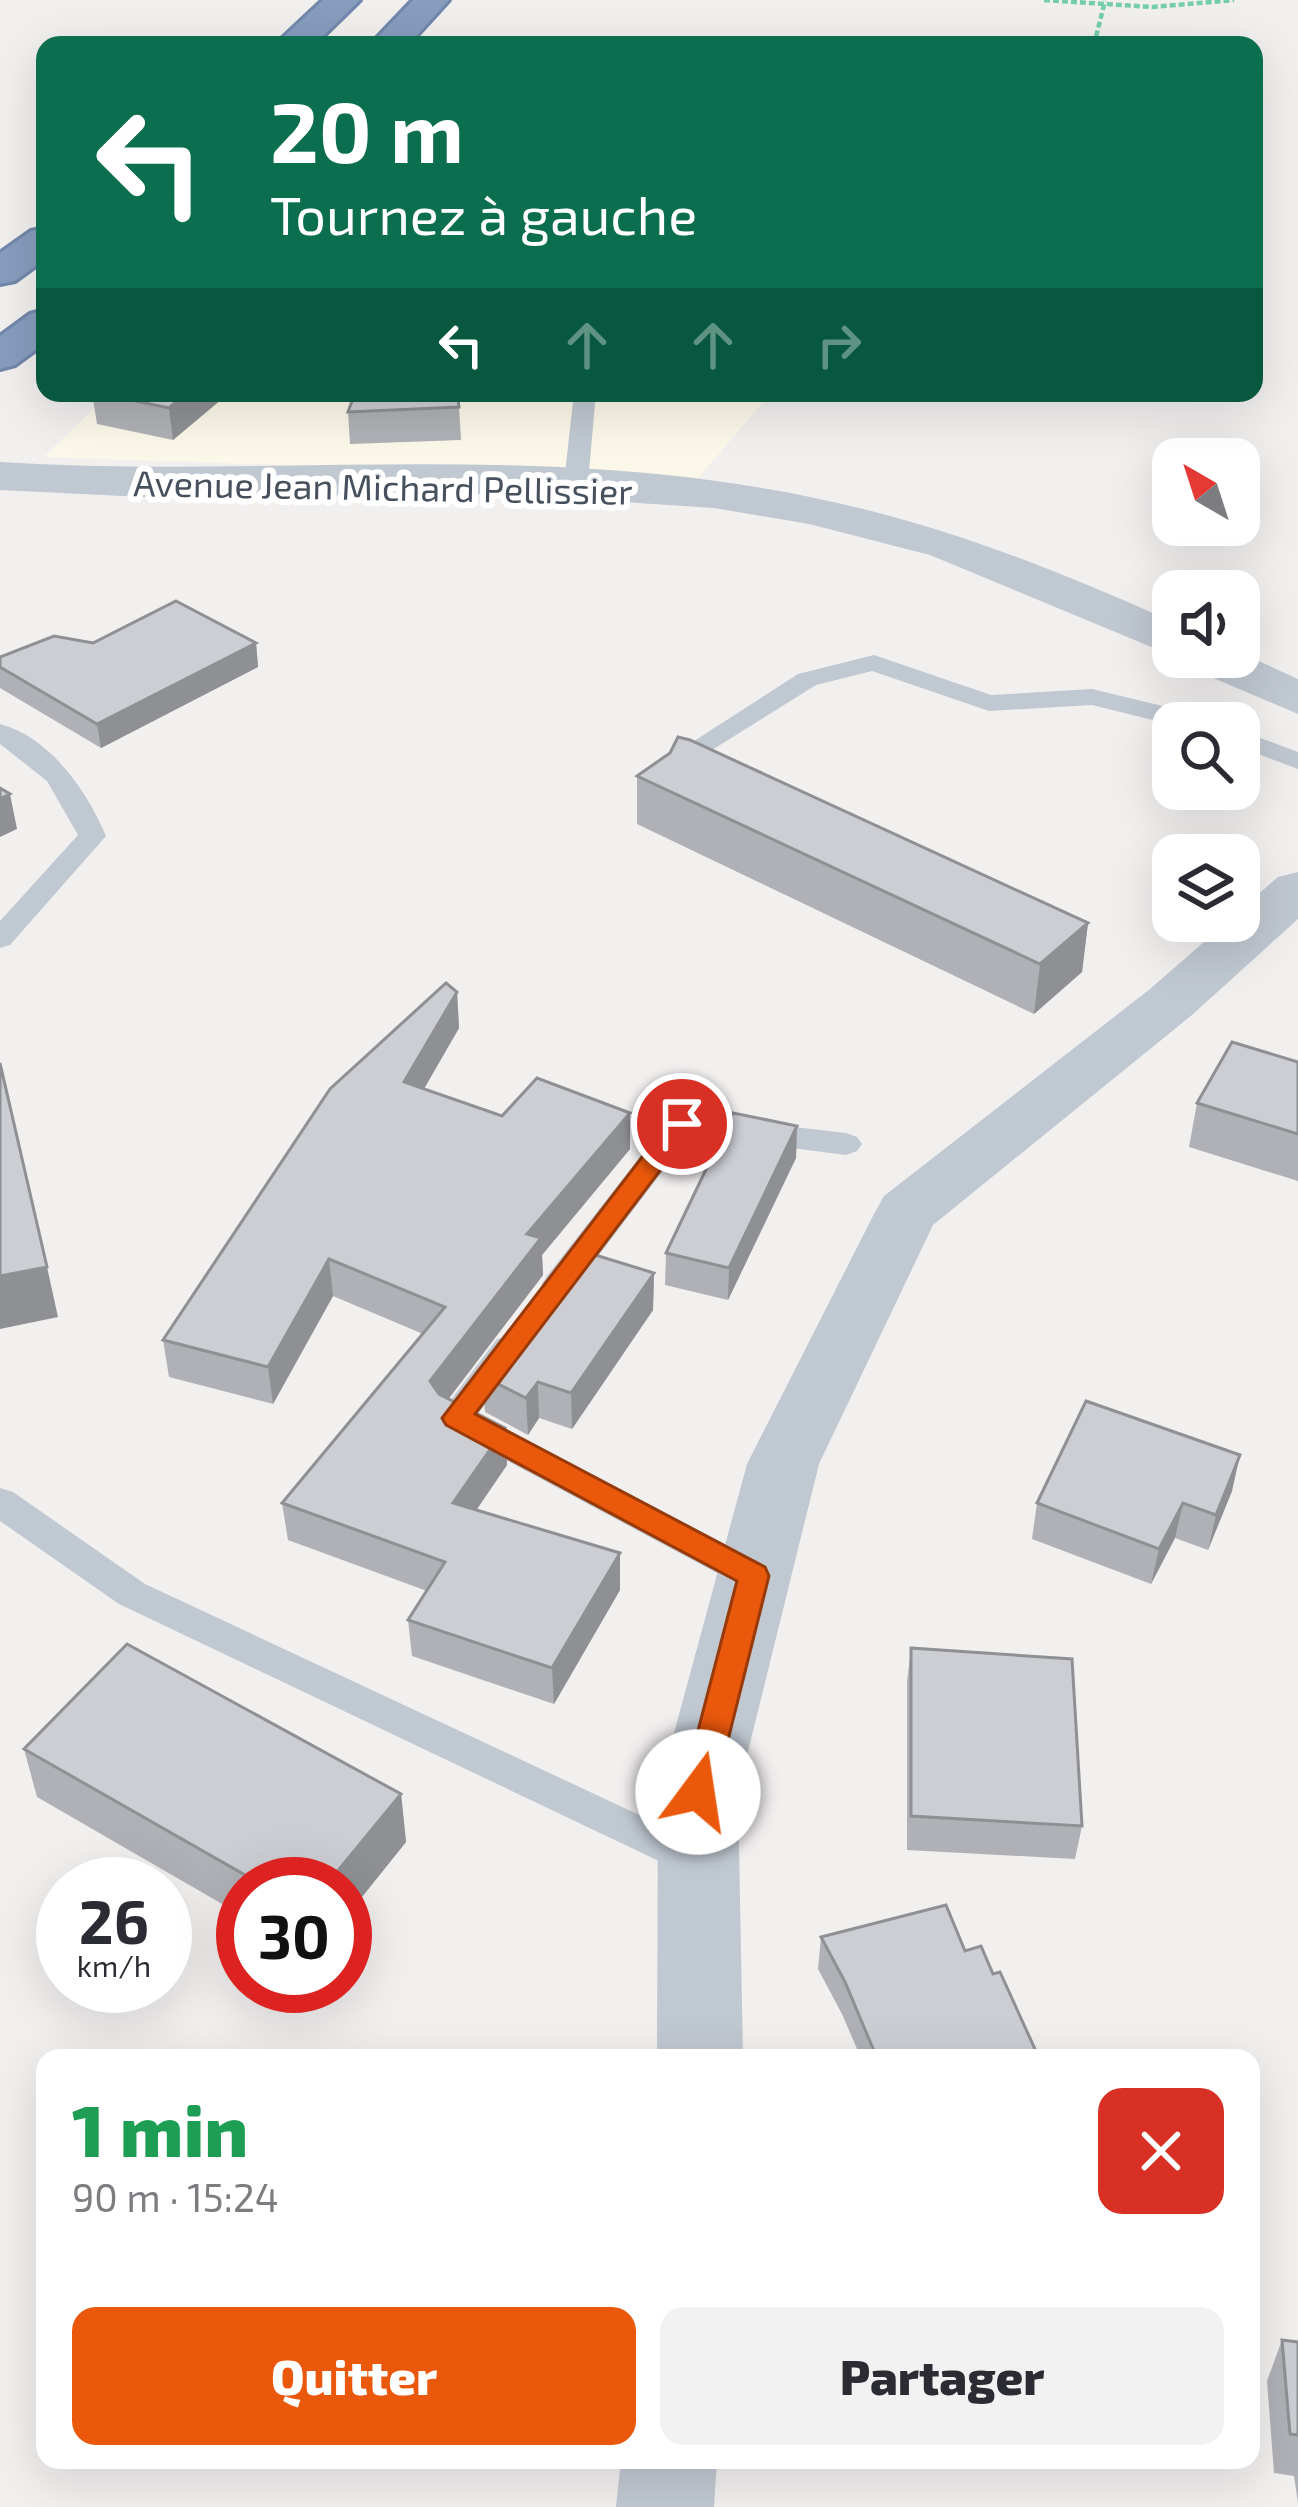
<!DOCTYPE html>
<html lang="fr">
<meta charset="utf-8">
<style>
:root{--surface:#fff;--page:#f2f2f3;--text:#2b2b33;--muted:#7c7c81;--accent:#ea580c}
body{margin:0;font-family:"Exo 2",sans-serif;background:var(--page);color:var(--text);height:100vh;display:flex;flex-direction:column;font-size:45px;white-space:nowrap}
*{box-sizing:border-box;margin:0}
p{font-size:39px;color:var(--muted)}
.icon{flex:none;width:66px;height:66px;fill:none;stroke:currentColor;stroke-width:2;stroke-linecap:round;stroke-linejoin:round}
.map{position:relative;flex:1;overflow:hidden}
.panel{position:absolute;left:36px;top:2049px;width:1224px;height:420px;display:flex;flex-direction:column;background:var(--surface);border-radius:24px;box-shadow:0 12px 48px #0002}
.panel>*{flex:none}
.guide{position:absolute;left:36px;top:36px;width:1227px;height:366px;border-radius:24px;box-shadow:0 12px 48px #0002;background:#0b6e4f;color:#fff;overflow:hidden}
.needle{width:78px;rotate:321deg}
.tools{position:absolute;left:1152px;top:438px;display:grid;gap:24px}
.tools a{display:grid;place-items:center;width:108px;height:108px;border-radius:24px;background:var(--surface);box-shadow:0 12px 48px #0002;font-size:60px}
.speed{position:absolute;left:36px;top:1857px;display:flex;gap:24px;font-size:60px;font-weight:700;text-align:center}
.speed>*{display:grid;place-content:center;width:156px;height:156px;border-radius:50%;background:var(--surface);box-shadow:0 12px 48px #0002;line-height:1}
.speed small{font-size:30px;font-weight:400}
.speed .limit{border:18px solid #d22;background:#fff;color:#111}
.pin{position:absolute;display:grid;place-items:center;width:102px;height:102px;color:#fff;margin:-51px;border:6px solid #fff;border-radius:50%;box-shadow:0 3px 12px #0007}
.me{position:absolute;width:132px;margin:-66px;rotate:14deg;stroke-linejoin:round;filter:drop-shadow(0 0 9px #0008)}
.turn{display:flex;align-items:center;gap:42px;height:252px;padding:0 36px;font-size:54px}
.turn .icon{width:156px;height:156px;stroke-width:2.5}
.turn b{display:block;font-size:84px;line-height:102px}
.lanes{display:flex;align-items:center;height:114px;padding:0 36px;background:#0003;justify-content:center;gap:60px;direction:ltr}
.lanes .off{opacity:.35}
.round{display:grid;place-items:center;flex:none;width:126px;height:126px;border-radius:24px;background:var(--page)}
.overview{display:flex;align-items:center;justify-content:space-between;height:204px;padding:0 36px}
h1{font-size:72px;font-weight:800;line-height:90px;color:#1e9e55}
.cta{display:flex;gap:24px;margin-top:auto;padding:24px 36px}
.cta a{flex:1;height:138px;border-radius:24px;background:var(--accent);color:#fff;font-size:48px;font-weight:800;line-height:138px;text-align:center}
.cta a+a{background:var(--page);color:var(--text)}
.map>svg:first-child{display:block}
.commercial{fill:#fcf8e9}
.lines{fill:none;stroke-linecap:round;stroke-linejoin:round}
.motorway-casing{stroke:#7288aa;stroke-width:6}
.path{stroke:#75cea9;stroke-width:4.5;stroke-dasharray:6 3;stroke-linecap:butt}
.service{fill:#c0c8d1;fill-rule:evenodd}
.minor{fill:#c0c8d1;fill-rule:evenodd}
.tertiary{fill:#c0c8d1;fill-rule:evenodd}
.motorway{fill:#879dbe;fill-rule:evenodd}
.wall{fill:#afb1b6}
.shaded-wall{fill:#8f9094}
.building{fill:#ccced4;stroke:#8f9094;stroke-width:3}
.route{fill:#ea580c;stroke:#983908;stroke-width:3}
.labels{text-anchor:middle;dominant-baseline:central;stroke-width:12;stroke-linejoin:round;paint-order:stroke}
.far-street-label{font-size:36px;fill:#47515d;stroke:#fff}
</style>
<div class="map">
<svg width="1298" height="2507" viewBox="0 0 1298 2507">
<rect width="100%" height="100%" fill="#f2efef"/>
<!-- commercial -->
<path class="commercial" d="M110,393h661l-74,86 -653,-22z"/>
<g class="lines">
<defs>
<path id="motorway" d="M323,0h37l-46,45h-39z
M413,0h36l-41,45h-38z
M45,228v31l-30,22 -15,3v-31l31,-22z
M45,310v33l-30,22 -15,4v-33l30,-22z"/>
</defs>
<!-- motorway casing -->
<use href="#motorway" class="motorway-casing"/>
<!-- path -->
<path class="path" d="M1044,0l108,7 82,-7
M1094,45l11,-44"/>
<!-- service -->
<path class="service" d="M574,393h22l-8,89 -12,7 -12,-7z
M874,655l117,40 101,-6 116,28 4,6 -39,2 -81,-20 -103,6 -117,-40 -56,14 -120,75 -9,2 -13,-8 124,-80z
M0,724c50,13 87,67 106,112l-96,109 -10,3v-27l78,-86 -31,-54 -47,-37z
M1239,730l59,22v17l-59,-22z
M682,1114l164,19 11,4 5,7 -5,7 -11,4 -156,-20 -119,157h-24l-5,-8 5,-8 124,-159z
M509,1336l12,3 5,9 -48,66 289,152 6,10 -6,10 -13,4 -13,-4 -297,-159 -6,-9 6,-9 53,-70z
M0,1488l13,4 132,92 565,264 6,12 -6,12 -14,5 -14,-5 -563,-268 -119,-83z"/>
<!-- minor -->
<path class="minor" d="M1298,872v47l-106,96 -259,210 -114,239 -81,328 5,266h-86l1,-266 89,-328 128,-252 9,-16 266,-207 78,-68h11v-10l39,-34z
M621,2460h96l-3,47h-98z"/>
<!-- tertiary -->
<path class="tertiary" d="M0,462c238,15 479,-14 716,19 172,23 300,71 457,141v34l-243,-101 -121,-31 -95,-16 -214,-14 -357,3 -143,-7z
M1239,652l59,27v35l-108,-46 -7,-11h56z"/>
<!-- motorway -->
<use href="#motorway" class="motorway"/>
</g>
<!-- wall -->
<path class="wall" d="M92,393h137l-56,47 -76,-16z
M459,407l2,33 -111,4 -2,-32z
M93,643h163l2,24 -157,81 -101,-60v-31z
M637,776l451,147 -6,49 -48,42 -397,-190z
M457,992l2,36 -35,61 78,27 128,-3v36l-88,106 1,20 -95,124 57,29 2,37 -31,45 144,80 -66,114 -142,-48 -4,-36 19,-29 -139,-51 -6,-37 141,-169 -90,-38 -60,108 -104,-27 -6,-37z
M1298,1062v119l-109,-34 8,-44z
M797,1126l-1,32 -68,142 -63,-15 1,-32z
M654,1273l-1,37 -81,119 -33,-11 -11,17 -43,-23 -3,-36z
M1232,1491l-24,59 -33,-12 -24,46 -119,-45 5,-36z
M911,1648l171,178 -7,33 -168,-9v-168z
M24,1749l377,45 5,48 -61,76v-34h-102v32l-206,-119z
M821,1937l144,14 28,23 46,84h-178l-19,-44 -24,-45z
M1282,2340l16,2v161l-4,-27 -20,-3 -7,-92z"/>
<!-- shaded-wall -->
<path class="shaded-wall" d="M187,393h42l-56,47 -4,-32z
M256,643l2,24 -157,81 -4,-24z
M10,794l7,35 -17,8v-38z
M1088,923l-6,49 -48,42 6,-50z
M457,992l2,36 -52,90 -3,-36z
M630,1113v36l-88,106 1,20 -109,143 -4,-37 97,-147z
M797,1126l-1,32 -68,142 1,-32z
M329,1259l4,37 -60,108 -5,-37z
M47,1267l11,50 -58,12v-53z
M654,1273l-1,37 -81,119 -1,-36z
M538,1382l1,36 -11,17 -2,-37z
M505,1428l2,37 -51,75 -3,-37z
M1240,1455l-8,36 -24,59 8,-35z
M1183,1503l-8,35 -24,46 8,-35z
M620,1553v37l-66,114 -2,-36z
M401,1794l5,48 -61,76v-34h-18z"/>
<!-- building -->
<path class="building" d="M97,393h90l-18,15z
M355,393h102l2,14 -111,5z
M176,601l80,42 -159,81 -97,-57v-10l54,-21 39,7z
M678,737l12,3 398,183 -48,41 -403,-188 33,-23z
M0,788l10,6 -10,5z
M446,983l11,9 -53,90 98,34 35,-38 93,35 -103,121 14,4 -111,143 9,13 66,34 -52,75 167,50 -68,115 -144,-48 37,-58 -163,-59 163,-196 -116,-48 -61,108 -105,-27 167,-251z
M1232,1042l66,20v72l-101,-31z
M0,1063l47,204 -47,9z
M733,1113l64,13 -68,142 -63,-15z
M579,1250l75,23 -83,120 -33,-11 -12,16 -44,-22z
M1086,1401l154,54 -24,60 -33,-12 -24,46 -122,-46z
M127,1644l274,150 -74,90h-66l-237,-135z
M911,1648l161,11 10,167 -171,-10z
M946,1905l19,46 16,-5 12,28 7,-2 39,86h-162l-32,-76 -24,-45z
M1282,2340l16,2v93l-8,-1z"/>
<!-- route -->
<path class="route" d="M682,1115l13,9 -4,6 -216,284 290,153 4,9 -54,216 -5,10 -12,4 -11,-4 -5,-10 55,-211 -291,-156 -4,-7 230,-300z"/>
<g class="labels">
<!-- far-street labels -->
<g class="far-street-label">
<text transform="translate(383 486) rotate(1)">Avenue Jean Michard Pellissier</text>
</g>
</g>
</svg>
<div class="tools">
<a><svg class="needle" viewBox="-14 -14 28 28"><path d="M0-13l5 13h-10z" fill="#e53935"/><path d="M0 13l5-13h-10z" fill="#7c7c81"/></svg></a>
<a><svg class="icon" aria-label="sound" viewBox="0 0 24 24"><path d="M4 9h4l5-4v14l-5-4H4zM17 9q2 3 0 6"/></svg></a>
<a><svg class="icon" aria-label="search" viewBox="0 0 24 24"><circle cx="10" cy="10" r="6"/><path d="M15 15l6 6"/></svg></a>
<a><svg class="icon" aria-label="layers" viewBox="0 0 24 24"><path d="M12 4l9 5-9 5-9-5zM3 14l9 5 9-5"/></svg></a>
</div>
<div class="speed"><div>26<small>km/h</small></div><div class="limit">30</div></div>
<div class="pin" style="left:682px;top:1124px;background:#d93025"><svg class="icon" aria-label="arrive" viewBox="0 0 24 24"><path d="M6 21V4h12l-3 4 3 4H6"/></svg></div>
<svg class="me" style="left:698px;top:1792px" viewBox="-20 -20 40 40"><circle r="19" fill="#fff"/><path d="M0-13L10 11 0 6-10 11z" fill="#ea580c"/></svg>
<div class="guide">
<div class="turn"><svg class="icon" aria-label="left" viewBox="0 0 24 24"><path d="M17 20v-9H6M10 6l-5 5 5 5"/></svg><div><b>20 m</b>Tournez à gauche</div></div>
<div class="lanes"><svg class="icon" aria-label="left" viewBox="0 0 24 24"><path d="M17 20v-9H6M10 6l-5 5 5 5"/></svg><svg class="icon off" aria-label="ahead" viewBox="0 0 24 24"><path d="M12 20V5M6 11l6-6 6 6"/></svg><svg class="icon off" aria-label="ahead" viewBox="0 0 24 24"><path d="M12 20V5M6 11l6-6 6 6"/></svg><svg class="icon off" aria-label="right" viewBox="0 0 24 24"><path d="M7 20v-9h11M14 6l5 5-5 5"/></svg></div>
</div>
<section class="panel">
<div class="overview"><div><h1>1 min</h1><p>90 m · 15:24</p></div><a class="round" style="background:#d93025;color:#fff"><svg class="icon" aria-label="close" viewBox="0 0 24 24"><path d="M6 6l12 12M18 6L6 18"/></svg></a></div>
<div class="cta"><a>Quitter</a><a>Partager</a></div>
</section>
</div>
